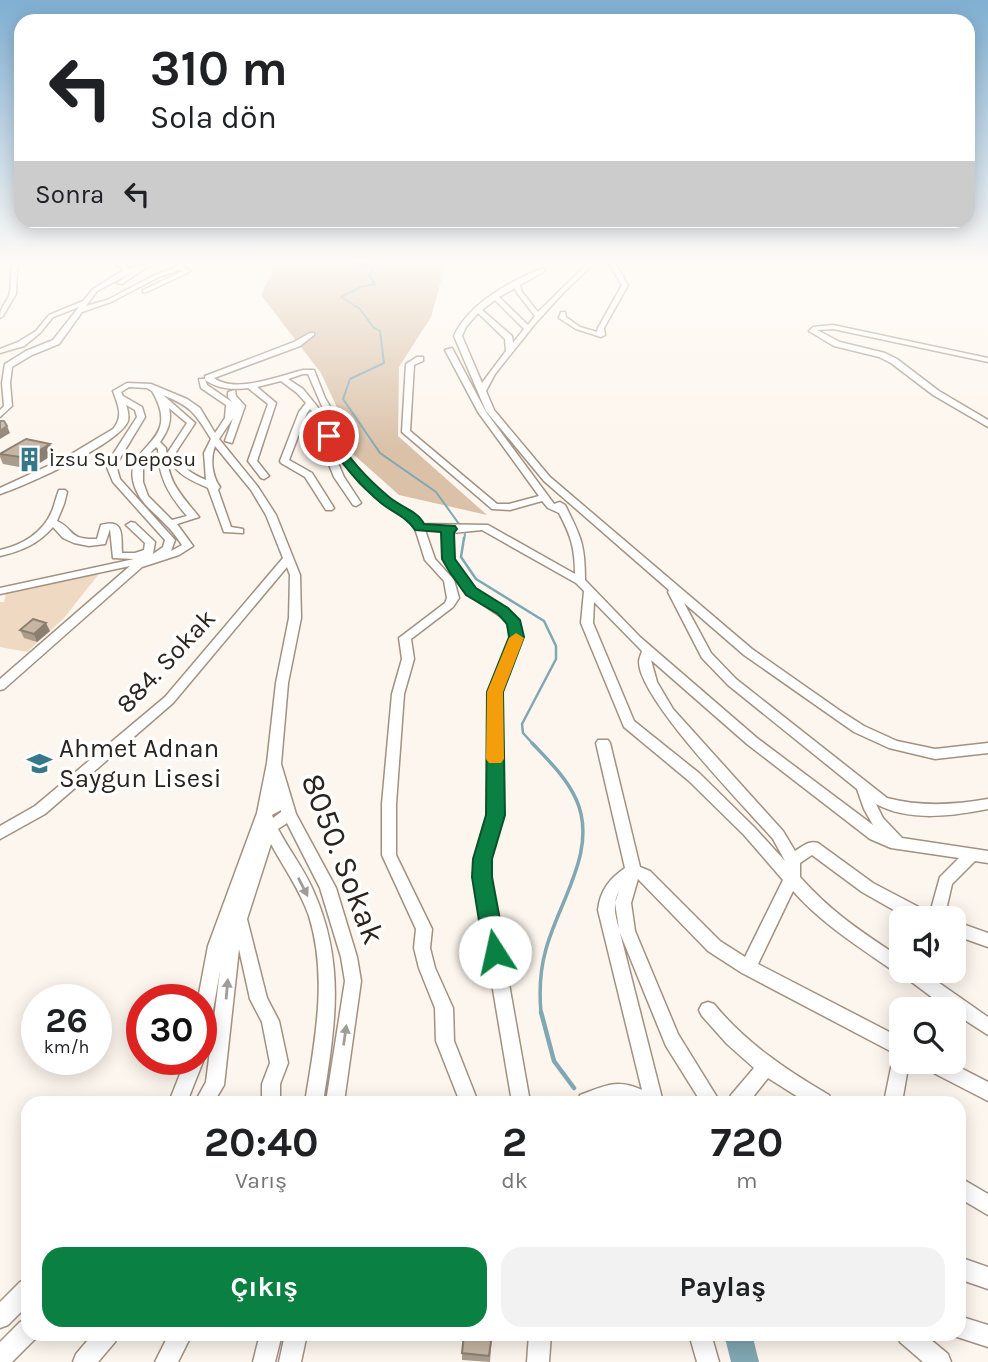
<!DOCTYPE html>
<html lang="tr">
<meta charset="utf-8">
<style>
:root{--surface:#fff;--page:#f2f2f2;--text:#202124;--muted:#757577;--accent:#0b8043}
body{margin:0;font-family:Karla,sans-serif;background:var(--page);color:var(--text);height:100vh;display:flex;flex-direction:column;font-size:26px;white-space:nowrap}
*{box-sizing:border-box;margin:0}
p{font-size:23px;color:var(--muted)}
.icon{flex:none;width:38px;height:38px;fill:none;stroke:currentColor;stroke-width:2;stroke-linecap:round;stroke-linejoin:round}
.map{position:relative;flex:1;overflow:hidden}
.panel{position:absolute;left:21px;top:1096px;width:945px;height:245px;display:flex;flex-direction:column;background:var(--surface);border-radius:21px;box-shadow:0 4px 18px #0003}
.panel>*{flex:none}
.top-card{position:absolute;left:14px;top:14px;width:961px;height:214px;border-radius:21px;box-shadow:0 4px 18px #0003;background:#fff;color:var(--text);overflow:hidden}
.controls{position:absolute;left:889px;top:906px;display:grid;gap:14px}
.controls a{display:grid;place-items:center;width:77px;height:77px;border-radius:14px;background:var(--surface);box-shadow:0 4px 18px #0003;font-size:35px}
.speed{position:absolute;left:21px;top:984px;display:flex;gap:14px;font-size:35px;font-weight:700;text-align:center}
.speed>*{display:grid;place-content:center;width:91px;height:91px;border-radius:50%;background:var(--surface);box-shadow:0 4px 18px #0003;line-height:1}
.speed small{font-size:18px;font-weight:400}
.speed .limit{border:10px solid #d22;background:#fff;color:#111}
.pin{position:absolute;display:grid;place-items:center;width:60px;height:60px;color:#fff;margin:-30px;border:4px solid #fff;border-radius:50%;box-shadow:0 2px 7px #0007}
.me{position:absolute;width:77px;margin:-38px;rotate:350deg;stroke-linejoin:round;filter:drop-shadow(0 0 5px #0008)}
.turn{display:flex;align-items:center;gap:24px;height:147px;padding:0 21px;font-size:32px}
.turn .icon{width:91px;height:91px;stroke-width:2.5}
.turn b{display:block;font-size:49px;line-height:60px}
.then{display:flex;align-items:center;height:66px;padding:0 21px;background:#0003;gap:14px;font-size:26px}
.eta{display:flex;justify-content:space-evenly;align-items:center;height:119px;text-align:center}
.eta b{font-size:42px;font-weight:700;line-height:49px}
.cta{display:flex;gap:14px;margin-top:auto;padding:14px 21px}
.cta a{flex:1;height:80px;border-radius:21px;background:var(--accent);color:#fff;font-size:28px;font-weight:700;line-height:80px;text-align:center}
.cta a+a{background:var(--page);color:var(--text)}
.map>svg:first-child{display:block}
.green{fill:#f0d9c2}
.forest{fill:#dac1a8}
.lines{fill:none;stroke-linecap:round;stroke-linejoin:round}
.stream-far3{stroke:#81a7b2;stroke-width:2}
.stream-far2{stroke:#81a7b2;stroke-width:2.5}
.stream-far1{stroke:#81a7b2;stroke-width:3.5}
.stream{stroke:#81a7b2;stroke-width:4.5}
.river{fill:#81a7b2;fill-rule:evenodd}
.minor-casing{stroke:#a29180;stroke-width:3}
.minor{fill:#fff;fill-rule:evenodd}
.wall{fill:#aa9c8c}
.shaded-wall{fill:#8b7f72}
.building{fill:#c6b5a3;stroke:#8b7f72;stroke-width:2}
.oneway{fill:#a09c99}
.route{fill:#0b8043;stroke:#07532c;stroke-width:2}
.slow{fill:#f59e0b}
.labels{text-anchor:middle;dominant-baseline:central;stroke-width:7;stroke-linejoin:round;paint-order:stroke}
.far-poi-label{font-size:21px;fill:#2b241d;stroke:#fff;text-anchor:start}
.street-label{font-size:26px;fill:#2b241d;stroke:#fff}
.poi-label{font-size:26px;fill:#2b241d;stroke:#fff;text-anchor:start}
.near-street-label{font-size:32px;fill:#2b241d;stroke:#fff}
</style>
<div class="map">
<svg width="988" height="1362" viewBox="0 0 988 1362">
<rect width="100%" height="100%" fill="#fdf6ee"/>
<!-- green -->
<path class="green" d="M102,570l-38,48 -37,34 -27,-5v-45h4l3,-12z"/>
<!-- forest -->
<path class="forest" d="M277,260h178l-10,6 -14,51 -32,50 -1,69 89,79 -88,-20 -46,-41 -5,-23 -27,-58 -60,-78z"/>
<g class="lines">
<!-- stream-far3 -->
<path class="stream-far3" d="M350,260l23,9 -4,6 6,9 -14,3 -20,10 19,12 13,18 7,4 4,32 -34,16 -7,20 37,54 56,39 23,32
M464,540l1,-6"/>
<!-- stream-far2 -->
<path class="stream-far2" d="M464,538l-3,19 15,22 68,42 12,25v13l-34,65 1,9 11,12"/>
<!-- stream-far1 -->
<path class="stream-far1" d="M532,743c16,17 34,34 44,56 23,50 -17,102 -30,150 -6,21 -7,42 -5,64"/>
<!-- stream -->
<path class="stream" d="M541,1012l13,49 20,27"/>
<!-- river -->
<path class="river" d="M724,1334h28l7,28h-28z"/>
<defs>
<path id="minor" d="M15,260h6l-4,6 -1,28 -13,22 -3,2c0,-10 5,-14 9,-22 4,-12 -1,-25 6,-36z
M111,260c7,0 15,2 17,9l16,-4 3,2 -25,17 -5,-1 16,-11 -36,19 -11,15 21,-6 48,-25 23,-9 -6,-6h7l6,6 -1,2 7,3 -44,21h-4v-2l40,-19 -4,-1 -20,7 -48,25 -29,10 -23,32 -27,11 -20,12 -2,16 2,23 -12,11v-7l4,-4 -2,-23 3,-19 21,-13 27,-11 26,-33 -26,10 -13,16 -16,13 -24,7v-4l18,-7 18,-11 13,-16 34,-14 10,-12 29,-18 -1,-3z
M591,260h7l-34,32 -30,33 -39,49 -9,17 8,19 56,67 202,172 87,61 25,16 33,15 38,8 53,-6v10l-53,6 -46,-11 -35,-16 -110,-77 -60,-52 27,50 25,26 151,119c34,9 67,7 101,1v10c-35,7 -79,13 -112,-5l7,14 19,20 86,13v12l-13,-2 -23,23 -8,35h-34l-4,-2 -44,-25 -50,-37 -12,8v14c32,36 62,55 101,81v13h21l66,46v18l-34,-22v-3h-5l-48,-36 -6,-2c-36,-25 -73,-48 -102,-81l-35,73 143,74v24h8l-7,40h-18l10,-49 -152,-80 -34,-22 -70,-72 -7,24 4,28 43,103 42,68h-19l-35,-56 -46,-113 43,169h-85l2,-7c24,-9 37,-17 62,-5l-44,-180c2,-19 11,-31 27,-42l-29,-125 2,-3h10l2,3 30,124 10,4 70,70 25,16 38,-77 -39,-45 -55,-54 -65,-54 -43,-104 3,-32 -8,-8 -94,-53 -30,3 1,26 22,31 40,26 8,21 -22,55 1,123 -13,44 1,18 40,225h-18l-38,-225 1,-18 13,-44 1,-123 22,-55 -5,-17 -39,-26 -24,-35 -1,-28 -17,-1 10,29 19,21 5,18 -6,9 -42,32 3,20 -10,35 -8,110v51l36,74 -2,19 5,20 18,40 1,33 24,61h-18l-24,-61 -1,-33 -16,-40 -5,-20 2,-19 -34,-74v-51l10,-110 10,-35 -3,-21 46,-35 2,-5 -3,-17 -19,-21 -12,-38 -29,-18 -24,-21 -29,-36 13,30 17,26 -5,3 -3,-1 -19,-28 -15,-37 2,-19 -11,-12 -3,4 -18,47 23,13 22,35 -2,2h-6l-21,-33 -24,-14 -1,-2 19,-49 7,-9 -9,-10 -16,-12 -24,6 19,16 -19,58 12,15 -5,3 -3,-1 -13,-17 20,-57 -20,-16c-16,2 -29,1 -43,-8v-4l89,-34 16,-9h4v2l-14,11 -86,32c21,16 65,-2 89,-8h11l11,28 12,20c-1,5 -4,12 -3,17 0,14 45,57 58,66 10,7 26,12 31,23l65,1 87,49c0,-26 -4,-38 -16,-61l-11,-5 -6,-7 -32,9 -18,-1 -90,-77 4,-68 11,-7h6v4l-9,4 -4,66 87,73h12l30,-8 -61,-84 -33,-62 7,-2 34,64 68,92 6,-2 5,3c16,32 20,39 20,75l55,57 117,101 116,87 -9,-16 -7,-20 -129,-104 -26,-27 -34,-66 1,-2 -125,-109 -58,-70 -32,-75c15,-33 57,-55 89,-68l2,3 -25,14 2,7 16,20zM515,288l2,5 18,23 -7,9 -29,-28zM495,300l29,29 -11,14 -1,-7 -30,-26zM478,313l27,26 1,12 -24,32 -20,-47 4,-9zM303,374h5l20,46 -25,-31 -15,-10zM594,602l48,49c-1,4 -3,7 -3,11 0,37 106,145 134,177l12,22 -31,-34 -55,-54 -65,-52 -41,-98zM651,660l96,84 123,95 21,9 68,10 -19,19 -10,36 -57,-30 -55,-40c-9,-3 -15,3 -23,8l-12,-20 -110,-122 -16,-27zM619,891l-4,12 4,26c-4,-14 -7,-25 0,-38z
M607,260h6l15,25 -24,43 1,7 -4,2 -25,-8 -17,-11 2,-6h4l1,5 14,10 17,5 1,-4 24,-43z
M833,325l155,33v4l-155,-33 -16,1 23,12 45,11 12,6 42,32 49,29v7l-55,-32 -42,-32 -12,-6 -45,-11 -25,-15 4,-4z
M199,379h6l2,6 25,17 -4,-5v-5l7,-2 1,6 9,10 -13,37 -7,-2 8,-23 -14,21 39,48 18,28 24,60 1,43 -13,65 -7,81 15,50 40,74 21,69 4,24 -17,121h-18l19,-121 -4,-24 -21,-69 -33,-65 -9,6c11,21 26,40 35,61 33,73 22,136 10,212h-18c10,-61 23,-125 4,-186 -9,-26 -25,-48 -38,-72l-24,75 20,79 12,23 9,42 -8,21v18h-18v-18l8,-21 -8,-41 -12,-23 -11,-50 -15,136 -10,17h-19l11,-20 14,-111 -10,56 -3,6 -6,2v-36h-3l10,-53 49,-133 10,-50 9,-80 13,-65 1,-43 -3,-8 -114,136 -128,111 -45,25v-13l35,-20 130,-109 118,-139 -17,-43 -15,-25 -36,-44c-5,13 -3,30 5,41l-2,3 13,37 12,2v4l-19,-1 -16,-44c-19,-9 -35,-14 -40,-36l19,-29 -18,-15c3,13 -1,23 -9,34l6,6c1,34 13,44 33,69l-22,7 16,22 -14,9 -37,12 -138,122 -4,1v-11l130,-113 -130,28v-6l134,-29 -21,-1 -3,-29 -5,15 -16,2 -15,-3 -11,-5 -10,-11c-15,17 -31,24 -53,29v-6c22,-5 43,-17 52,-39 3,-7 4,-14 7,-21h6l2,2 -3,12 -7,17c18,8 10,19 40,18l4,-14c24,-7 20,11 21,28h13l9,-3 1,-7 -19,-18 5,-3 4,1 20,19 -2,12 10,-7 2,-7 -52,-58 -7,-17 31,-48 -2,-7 -9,-5c2,5 3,11 2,16 -9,23 -103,65 -128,73v-6l63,-29 50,-30c11,-13 5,-24 0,-38l14,-8 24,1 36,15 13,9 15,25 10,-15 1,-13 -25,-17zM129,387l18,1 5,3c34,57 -38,52 -15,101 6,13 19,22 28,32 7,6 12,14 17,21l-11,6 4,-11 -55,-61 -4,-14 29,-48 -3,-10 -19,-11 -2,-4zM163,395c29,12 32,18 48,44l-7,14 2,27c-14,-6 -26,-13 -30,-28l19,-29zM156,447l2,2c0,28 11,46 29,67l-15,4 -24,-24 -5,-14v-22zM281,810v2l-8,6 -1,-3z
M954,921l34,12v14l-34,-12z
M708,1002l6,2c32,39 72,66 115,91l2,7h-25l-38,-24 -19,24h-20l2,-7 23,-27 -27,-24 -25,-28 -3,-6 3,-6z
M201,1053l3,6 -17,43h-18l17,-43h15z
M921,1062h28l39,20v19l-64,-33z
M959,1177l29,17v21l-29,-17z
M959,1257l29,10v22l-29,-10z
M28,1279v26l-20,20 -8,3v-26l20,-20z
M959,1316l29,9v22l-37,-12 8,-1z
M28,1319v15h10l-2,4 -24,24h-12v-20l20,-20z
M93,1334h25l-3,8 -17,20h-25l3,-8z
M169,1334h23l-14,28h-23z
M260,1334h22l-7,28h-22z
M285,1334h22l-6,28h-22z
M529,1334h22l-2,28h-22z
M689,1334h22l8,28h-22z
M897,1334h27l24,20 3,8h-28l-23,-20z"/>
</defs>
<!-- minor casing -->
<use href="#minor" class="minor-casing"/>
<!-- minor -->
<use href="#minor" class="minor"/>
</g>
<!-- wall -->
<path class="wall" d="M0,453l54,1 -24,15 -27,-5 -3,-7z
M20,630l30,1 -13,11 -13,-4z
M492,1334l-2,28 -28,-2v-7z"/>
<!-- shaded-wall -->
<path class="shaded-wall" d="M7,426l3,7 -10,6v-8z
M50,444l4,10 -24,15 -4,-11z
M46,623l4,8 -13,11 -3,-8z"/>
<!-- building -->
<path class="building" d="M0,421h4l3,5 -7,5z
M26,439l24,5 -24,14 -26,-4z
M33,619l13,4 -12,11 -14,-4z
M464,1334h28l-3,22 -27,-3z"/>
<!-- one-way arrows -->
<defs><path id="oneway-solid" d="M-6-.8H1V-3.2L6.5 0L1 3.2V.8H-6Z" transform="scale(1.75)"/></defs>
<g class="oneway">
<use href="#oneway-solid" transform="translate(303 887) rotate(63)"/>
<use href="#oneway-solid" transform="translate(227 989) rotate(-85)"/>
<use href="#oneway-solid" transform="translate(345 1035) rotate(-82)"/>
</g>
<!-- sky -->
<linearGradient id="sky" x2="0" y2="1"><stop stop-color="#7fafd2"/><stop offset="0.58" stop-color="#fefbf7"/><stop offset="1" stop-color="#fefbf7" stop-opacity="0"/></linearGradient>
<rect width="988" height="451" fill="url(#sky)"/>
<!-- route -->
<path class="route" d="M325,434h8c18,26 31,42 56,63 10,9 29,14 35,27l31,2 2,3 -3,4 1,26 21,29 32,20 12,12 4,17 -21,55 2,123 -13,44v18l14,75 -3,7 -8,2 -7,-2 -4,-7 -12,-75 1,-18 13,-44 1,-123 22,-55 -2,-13 -9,-10 -32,-19 -17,-24 -7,-12 -1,-27 -26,-2c-8,-13 -23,-18 -34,-27 -24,-20 -41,-41 -57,-67z"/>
<!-- slow -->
<path class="slow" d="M516,633l8,5 -21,54 1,67 -3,4h-12l-3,-4 1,-67 22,-54z"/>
<!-- icons -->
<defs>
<symbol id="building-bare" viewBox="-9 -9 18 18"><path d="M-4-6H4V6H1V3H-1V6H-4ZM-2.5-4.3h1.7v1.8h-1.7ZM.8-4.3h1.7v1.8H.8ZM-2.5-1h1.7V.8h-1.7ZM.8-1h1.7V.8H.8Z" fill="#36788a" stroke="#fff" stroke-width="2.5" paint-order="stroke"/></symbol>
<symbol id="school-bare" viewBox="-9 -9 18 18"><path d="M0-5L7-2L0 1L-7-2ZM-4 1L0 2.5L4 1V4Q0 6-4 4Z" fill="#36788a" stroke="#fff" stroke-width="2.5" paint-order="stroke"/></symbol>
</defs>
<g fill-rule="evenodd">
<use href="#building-bare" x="12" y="442" width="35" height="35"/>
<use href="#school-bare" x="22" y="746" width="35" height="35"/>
</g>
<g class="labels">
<!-- far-poi labels -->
<g class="far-poi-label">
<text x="49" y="459">İzsu Su Deposu</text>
</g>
<!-- street labels -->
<g class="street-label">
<text transform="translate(166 661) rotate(-47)">884. Sokak</text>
</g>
<!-- poi labels -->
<g class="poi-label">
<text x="59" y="748">Ahmet Adnan<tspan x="59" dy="30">Saygun Lisesi</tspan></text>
</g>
<!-- near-street labels -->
<g class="near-street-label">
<text transform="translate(343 859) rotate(69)">8050. Sokak</text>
</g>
</g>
</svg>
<div class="controls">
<a><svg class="icon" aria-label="sound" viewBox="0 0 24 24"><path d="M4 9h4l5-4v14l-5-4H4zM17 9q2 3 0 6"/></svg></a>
<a><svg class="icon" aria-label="search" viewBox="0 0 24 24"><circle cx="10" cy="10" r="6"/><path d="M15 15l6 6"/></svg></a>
</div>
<div class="speed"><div>26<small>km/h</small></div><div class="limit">30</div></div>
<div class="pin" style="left:329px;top:436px;background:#d93025"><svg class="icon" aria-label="arrive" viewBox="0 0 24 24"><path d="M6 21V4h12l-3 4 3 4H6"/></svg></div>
<svg class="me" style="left:495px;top:952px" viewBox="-20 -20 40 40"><circle r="19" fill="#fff"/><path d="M0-13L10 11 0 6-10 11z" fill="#0b8043"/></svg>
<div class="top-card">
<div class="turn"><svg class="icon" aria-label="left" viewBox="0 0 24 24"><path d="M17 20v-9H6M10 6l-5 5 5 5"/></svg><div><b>310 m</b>Sola dön</div></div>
<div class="then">Sonra<svg class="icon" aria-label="left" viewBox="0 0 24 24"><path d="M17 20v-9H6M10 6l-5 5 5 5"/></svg></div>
</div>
<section class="panel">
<div class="eta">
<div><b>20:40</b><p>Varış</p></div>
<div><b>2</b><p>dk</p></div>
<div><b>720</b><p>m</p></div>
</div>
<div class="cta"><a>Çıkış</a><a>Paylaş</a></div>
</section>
</div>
